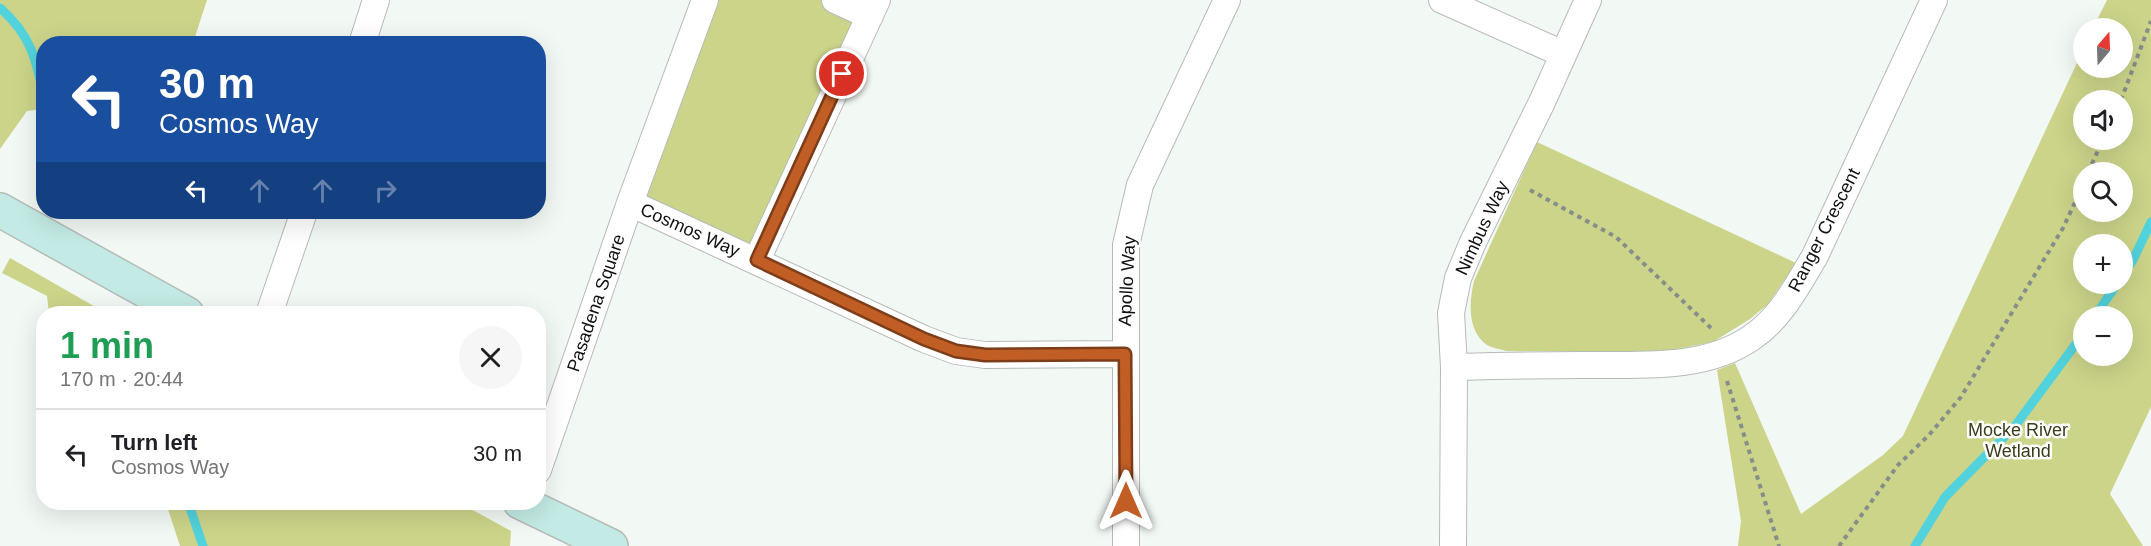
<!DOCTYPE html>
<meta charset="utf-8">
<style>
:root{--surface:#fff;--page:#f6f6f6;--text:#202124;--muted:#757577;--line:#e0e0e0}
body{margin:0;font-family:Helvetica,sans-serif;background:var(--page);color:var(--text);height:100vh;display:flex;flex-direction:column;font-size:22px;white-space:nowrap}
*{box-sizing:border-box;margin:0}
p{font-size:20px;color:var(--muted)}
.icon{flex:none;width:33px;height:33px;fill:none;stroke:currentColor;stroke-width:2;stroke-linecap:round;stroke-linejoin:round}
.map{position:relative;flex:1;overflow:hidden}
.panel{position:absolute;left:36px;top:306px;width:510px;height:204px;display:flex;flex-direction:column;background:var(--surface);border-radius:24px;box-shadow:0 6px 24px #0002}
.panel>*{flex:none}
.hud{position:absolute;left:36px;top:36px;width:510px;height:183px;border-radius:24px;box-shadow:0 6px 24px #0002;background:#1a4fa0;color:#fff;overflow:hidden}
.needle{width:39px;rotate:19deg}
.controls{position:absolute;left:2073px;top:18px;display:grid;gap:12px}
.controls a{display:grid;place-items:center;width:60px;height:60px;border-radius:50%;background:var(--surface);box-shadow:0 6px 24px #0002;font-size:30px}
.pin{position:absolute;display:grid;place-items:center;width:51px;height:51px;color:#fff;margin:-26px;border:3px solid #fff;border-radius:50%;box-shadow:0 2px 6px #0007}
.me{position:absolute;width:66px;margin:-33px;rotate:0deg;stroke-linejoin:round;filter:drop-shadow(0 0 4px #0008)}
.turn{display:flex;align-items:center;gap:21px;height:126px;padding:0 24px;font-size:27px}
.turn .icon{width:78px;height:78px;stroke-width:2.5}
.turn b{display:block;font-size:42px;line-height:51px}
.lanes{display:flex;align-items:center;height:57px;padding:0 24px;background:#0003;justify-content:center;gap:30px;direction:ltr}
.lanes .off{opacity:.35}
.round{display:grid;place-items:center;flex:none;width:63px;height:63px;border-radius:32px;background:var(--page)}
.overview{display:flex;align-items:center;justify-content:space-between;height:102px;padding:0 24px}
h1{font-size:36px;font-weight:800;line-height:45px;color:#1e9e55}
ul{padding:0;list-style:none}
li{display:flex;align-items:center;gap:18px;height:90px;padding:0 24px;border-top:2px solid var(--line)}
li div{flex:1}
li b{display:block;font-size:22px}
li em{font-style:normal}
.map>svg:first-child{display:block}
.green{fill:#ccd48a;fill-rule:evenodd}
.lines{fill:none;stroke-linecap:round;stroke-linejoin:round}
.stream{stroke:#52d2dc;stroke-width:9}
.street-casing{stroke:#b5bbb7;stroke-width:28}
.secondary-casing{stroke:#b5bbb7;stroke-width:36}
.path{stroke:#898d8a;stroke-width:4;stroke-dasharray:4.5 4.5;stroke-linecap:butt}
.street{stroke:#fff;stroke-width:26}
.secondary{stroke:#c3eae4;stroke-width:33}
.route-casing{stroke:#7d3d18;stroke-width:15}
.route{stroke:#c15e25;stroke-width:10}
.labels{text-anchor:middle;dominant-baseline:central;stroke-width:5;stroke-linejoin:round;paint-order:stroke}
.street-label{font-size:18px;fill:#0f1110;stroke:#fff}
.park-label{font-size:18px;fill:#3a3d18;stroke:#fff}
</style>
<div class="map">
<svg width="2151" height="546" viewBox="0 0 2151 546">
<rect width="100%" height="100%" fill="#f2f8f4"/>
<!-- green -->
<path class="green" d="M0,0h207l-14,43 -149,1 -1,65 -16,2 -27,38z
M705,0h130l35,16 -113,244 -127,-57z
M2107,0h44v407l-41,87 33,52h-405l3,-25 -24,-151 18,-7 66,151 82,-59 20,-19 180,-386 1,18h38v-40h-29zM2122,100v40h-38v-40zM2122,172v40h-38v-40zM2122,244v40h-38v-40zM2122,316v40h-38v-40z
M1537,142l259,121 -28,41 -18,15 -37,23 -52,10 -155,-1c-5,-2 -14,-3 -19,-6 -20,-14 -18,-43 -13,-64z
M10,258l96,55h-57l-2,-17 -45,-23z
M166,503h294l51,28 -1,15h-330z"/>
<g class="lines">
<!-- stream -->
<path class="stream" d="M0,8c31,27 37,53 44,91
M2122,276l11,-16 18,-38
M2095,316l22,-32
M188,502l15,44
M1915,546l30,-49 70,-71 69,-93"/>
<defs>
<path id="street" d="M835,0l35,16
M1442,0l121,54
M362,44l14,-44
M630,203l294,136 32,12 29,4 140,-1
M757,260l120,-260
M269,314l35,-102
M1454,367c43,-1 85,-2 128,-2 56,-1 121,6 169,-27 30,-20 46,-52 64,-82l119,-256
M538,470l92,-267 75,-203
M1126,546v-301l14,-60 87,-185
M1453,546l1,-179 -3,-54 7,-35 15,-36 69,-140 46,-102"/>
<path id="secondary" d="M0,210l187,104
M520,502l91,44"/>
</defs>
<!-- street casing -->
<use href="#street" class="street-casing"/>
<!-- secondary casing -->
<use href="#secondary" class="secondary-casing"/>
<!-- path -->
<path class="path" d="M2121,100l30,-79
M2088,172l15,-32
M1530,190l86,47 95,91
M1727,381l52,165
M1839,546l59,-81 31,-30 32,-38 102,-169 21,-45"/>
<!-- street -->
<use href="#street" class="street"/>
<!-- secondary -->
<use href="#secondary" class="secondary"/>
</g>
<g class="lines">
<defs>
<path id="route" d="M842,74l-85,186 167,79 32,12 29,4 140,-1 1,147"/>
</defs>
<!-- route casing -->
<use href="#route" class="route-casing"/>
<!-- route -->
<use href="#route" class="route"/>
</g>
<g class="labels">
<!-- street labels -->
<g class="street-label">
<text transform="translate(1482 228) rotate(-65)">Nimbus Way</text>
<text transform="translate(690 230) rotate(24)">Cosmos Way</text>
<text transform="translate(1824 230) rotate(-63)">Ranger Crescent</text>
<text transform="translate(1127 281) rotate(-87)">Apollo Way</text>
<text transform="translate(596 303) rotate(-71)">Pasadena Square</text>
</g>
<!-- park labels -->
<g class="park-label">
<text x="2018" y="430">Mocke River<tspan x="2018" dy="21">Wetland</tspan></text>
</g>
</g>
</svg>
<div class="controls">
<a><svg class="needle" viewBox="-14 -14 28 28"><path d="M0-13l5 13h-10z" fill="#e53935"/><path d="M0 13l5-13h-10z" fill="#757577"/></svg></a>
<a><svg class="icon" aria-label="sound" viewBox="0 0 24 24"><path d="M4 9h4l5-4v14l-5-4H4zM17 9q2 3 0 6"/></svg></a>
<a><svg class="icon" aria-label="search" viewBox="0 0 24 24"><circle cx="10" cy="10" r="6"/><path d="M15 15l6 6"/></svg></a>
<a>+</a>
<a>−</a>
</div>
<div class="pin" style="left:842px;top:74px;background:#d93025"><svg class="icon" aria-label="arrive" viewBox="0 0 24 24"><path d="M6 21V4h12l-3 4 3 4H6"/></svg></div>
<svg class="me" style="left:1126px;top:501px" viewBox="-20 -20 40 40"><path d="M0-17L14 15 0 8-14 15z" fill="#c15e25" stroke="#fff" stroke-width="4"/></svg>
<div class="hud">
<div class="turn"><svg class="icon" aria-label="left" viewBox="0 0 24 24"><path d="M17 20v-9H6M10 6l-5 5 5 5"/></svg><div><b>30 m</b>Cosmos Way</div></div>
<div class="lanes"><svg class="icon" aria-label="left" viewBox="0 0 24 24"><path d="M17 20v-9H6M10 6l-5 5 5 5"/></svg><svg class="icon off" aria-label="ahead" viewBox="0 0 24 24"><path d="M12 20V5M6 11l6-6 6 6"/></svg><svg class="icon off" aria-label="ahead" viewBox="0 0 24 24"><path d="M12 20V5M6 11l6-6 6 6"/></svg><svg class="icon off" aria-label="right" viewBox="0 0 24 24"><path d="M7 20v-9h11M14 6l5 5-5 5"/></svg></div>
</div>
<section class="panel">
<div class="overview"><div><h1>1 min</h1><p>170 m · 20:44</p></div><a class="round"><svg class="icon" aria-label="close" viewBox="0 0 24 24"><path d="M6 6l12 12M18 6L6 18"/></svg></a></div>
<ul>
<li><svg class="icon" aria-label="left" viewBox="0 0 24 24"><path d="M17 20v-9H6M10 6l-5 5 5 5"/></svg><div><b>Turn left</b><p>Cosmos Way</p></div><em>30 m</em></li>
</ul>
</section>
</div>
